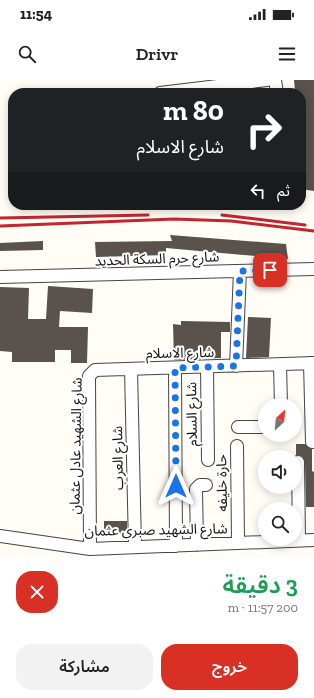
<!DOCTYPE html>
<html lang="ar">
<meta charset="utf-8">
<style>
:root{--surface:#fff;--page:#f2f2f2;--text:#222;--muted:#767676;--accent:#d93025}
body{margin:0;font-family:"Zilla Slab","Noto Sans Arabic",serif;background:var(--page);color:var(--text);direction:rtl;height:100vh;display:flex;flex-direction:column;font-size:15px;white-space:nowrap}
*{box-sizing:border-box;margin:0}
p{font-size:13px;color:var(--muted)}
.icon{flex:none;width:22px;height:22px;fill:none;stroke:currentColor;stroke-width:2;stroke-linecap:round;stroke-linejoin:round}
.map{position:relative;height:478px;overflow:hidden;direction:ltr}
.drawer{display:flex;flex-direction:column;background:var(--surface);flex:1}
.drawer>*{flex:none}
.hud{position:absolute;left:8px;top:8px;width:298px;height:122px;border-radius:16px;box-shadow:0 2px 10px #0003;direction:rtl;background:#202124;color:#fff;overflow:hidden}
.needle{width:26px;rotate:26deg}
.tools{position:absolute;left:258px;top:318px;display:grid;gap:8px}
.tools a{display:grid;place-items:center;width:44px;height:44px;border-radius:50%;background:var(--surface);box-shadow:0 2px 10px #0003;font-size:20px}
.pin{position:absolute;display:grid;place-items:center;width:34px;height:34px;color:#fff;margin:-17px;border-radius:8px;box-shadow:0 2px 6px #0006}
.me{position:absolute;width:44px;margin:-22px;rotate:0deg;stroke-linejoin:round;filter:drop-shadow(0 0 3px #0008)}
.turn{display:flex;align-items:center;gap:14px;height:84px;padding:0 16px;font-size:18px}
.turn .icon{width:52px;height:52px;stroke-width:2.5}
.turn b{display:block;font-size:28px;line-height:34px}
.then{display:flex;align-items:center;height:38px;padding:0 16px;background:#0003;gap:8px;font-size:15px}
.round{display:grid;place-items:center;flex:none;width:42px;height:42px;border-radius:16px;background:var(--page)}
.overview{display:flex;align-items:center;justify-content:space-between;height:68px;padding:0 16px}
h1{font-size:24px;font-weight:600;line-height:30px;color:#1e9e55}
.primary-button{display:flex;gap:8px;margin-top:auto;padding:8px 16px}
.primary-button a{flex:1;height:46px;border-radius:16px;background:var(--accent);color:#fff;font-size:16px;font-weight:600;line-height:46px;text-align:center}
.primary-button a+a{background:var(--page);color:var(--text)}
.status{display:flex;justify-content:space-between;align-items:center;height:28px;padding:0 20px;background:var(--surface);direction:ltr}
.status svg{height:11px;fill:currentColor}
header{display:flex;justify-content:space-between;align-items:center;height:52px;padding:0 16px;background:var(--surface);font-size:18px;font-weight:600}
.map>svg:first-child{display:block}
.building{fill:#5a524d}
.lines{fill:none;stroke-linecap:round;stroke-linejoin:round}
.minor-casing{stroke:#444;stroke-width:14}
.minor{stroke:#fff;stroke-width:12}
.rail{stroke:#c4262e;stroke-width:3}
.route{stroke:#1a73e8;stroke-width:7;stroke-dasharray:0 12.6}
.labels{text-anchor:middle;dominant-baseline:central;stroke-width:4;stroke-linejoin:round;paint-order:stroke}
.street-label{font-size:14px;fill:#111;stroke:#fff}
</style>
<div class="status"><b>11:54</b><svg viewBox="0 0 49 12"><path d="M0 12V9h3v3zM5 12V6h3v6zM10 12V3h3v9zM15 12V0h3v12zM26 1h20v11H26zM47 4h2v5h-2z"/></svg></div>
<header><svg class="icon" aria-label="menu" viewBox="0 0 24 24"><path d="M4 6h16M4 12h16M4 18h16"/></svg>Drivr<svg class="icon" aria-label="search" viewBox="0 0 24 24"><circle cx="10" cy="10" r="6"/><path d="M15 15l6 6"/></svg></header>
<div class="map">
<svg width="314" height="478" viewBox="0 0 314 478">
<rect width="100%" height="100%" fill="#fffdf5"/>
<!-- building -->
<path class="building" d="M294,0h20v111l-13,-2v-96h-2v-2h-4z
M170,155l116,9 2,15 -122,-11v7l-70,2 -1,-15 77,-1z
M43,161v9l-43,1v-8z
M48,206l45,3 -1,24 -32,-2 -1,16h29l-1,36h-16v-13h-16v12h-43v-10l-12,-1v-64l29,1 -1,31h18z
M248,237l23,1 -2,39 -23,1z
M181,241l49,1v10h-9v26l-47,2 -1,-36 8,1z
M296,364h9l7,5v22l2,1v35h-8l-1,-45 -3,-6 -6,-1z
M104,441h23v13l-23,-1z"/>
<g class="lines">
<defs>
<path id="minor" d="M275,0l2,13
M160,13l107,-13
M0,197l314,-8
M310,283l2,79
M280,285l1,40
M236,286l4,-95
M207,287l1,93
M175,288l1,178
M131,289l4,178
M238,347h27
M237,366l1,97
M298,382l1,79
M0,456l90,13 224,-9
M197,465l-1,-56 4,-4h6
M90,469l-1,-173 6,-6 219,-7"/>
</defs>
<!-- minor casing -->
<use href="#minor" class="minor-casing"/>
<!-- minor -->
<use href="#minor" class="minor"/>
<!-- rail -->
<path class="rail" d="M222,135l83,10
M0,138l148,-3
M0,146l174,-7 57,2 83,10"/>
</g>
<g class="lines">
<!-- route -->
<path class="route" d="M176,406l-1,-118 61,-2 4,-95 30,-1"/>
</g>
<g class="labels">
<!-- street labels -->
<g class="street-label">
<text transform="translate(157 179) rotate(-2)">شارع حرم السكة الحديد</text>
<text transform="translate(180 273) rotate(-1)">شارع الاسلام</text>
<text transform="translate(192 334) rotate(-91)">شارع السلام</text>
<text transform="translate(76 366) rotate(-89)">شارع الشهيد عادل عثمان</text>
<text transform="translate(118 378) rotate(-91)">شارع العرب</text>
<text transform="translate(222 403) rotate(-91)">حارة خليفه</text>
<text transform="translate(156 450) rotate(-1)">شارع الشهيد صبرى عثمان</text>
</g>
</g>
</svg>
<div class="tools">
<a><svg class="needle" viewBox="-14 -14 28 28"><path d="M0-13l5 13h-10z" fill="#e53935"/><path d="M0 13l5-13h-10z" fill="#767676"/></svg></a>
<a><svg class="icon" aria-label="sound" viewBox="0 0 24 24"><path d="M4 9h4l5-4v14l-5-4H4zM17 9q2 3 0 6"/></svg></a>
<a><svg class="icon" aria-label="search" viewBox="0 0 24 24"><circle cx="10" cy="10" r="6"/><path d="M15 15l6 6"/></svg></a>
</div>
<div class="pin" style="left:270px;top:190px;background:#d93025"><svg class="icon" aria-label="arrive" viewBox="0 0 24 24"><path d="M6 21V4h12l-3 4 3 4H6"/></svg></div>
<svg class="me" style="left:176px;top:406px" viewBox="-20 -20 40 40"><path d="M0-17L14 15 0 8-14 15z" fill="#1a73e8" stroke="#fff" stroke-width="4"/></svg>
<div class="hud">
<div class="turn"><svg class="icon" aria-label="right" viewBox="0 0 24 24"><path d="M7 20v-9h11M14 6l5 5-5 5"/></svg><div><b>80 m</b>شارع الاسلام</div></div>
<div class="then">ثم<svg class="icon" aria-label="left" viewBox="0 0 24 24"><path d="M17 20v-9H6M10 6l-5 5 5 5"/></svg></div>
</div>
</div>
<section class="drawer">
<div class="overview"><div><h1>3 دقيقة</h1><p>200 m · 11:57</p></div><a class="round" style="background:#d93025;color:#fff"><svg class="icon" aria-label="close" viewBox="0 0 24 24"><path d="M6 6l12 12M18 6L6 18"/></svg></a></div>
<div class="primary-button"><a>خروج</a><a>مشاركة</a></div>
</section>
